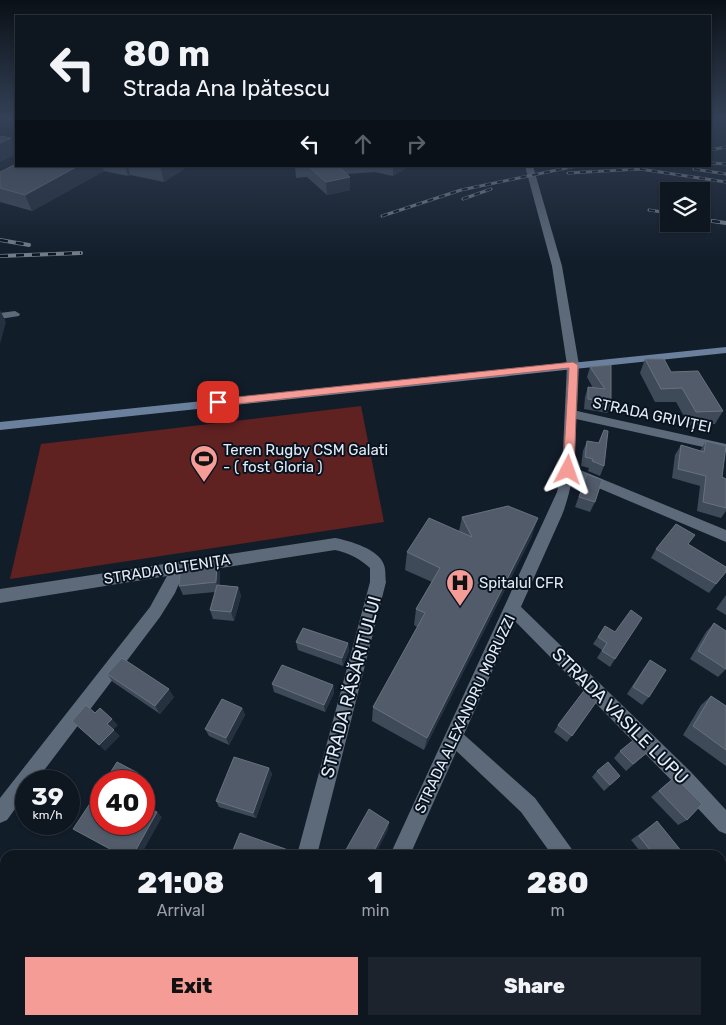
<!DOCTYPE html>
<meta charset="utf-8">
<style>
:root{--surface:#0e1620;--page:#1c232d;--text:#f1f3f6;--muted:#9b9fa5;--line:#2e353e;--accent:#f59c96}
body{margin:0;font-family:Rubik,sans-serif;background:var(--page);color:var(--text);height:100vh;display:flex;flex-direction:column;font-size:19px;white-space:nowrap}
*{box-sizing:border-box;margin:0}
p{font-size:16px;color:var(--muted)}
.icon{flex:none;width:28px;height:28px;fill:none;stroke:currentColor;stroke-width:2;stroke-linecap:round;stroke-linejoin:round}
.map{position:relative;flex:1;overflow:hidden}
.side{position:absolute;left:0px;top:850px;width:726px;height:175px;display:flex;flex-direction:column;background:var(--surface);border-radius:15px 15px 0 0;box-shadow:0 1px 4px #0004,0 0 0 1px var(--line)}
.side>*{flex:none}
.banner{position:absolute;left:15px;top:15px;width:696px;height:152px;border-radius:0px;box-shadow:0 1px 4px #0004,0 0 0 1px var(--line);background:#0e1620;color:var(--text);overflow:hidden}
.fabs{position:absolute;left:660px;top:182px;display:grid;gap:10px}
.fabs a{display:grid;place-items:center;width:50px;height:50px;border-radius:0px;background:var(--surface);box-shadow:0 1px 4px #0004,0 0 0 1px var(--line);font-size:25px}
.speed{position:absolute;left:15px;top:770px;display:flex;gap:10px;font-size:25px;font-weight:700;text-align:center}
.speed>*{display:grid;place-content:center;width:65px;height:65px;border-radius:50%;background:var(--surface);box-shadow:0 1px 4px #0004,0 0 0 1px var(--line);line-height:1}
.speed small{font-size:12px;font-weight:400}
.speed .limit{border:8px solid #d22;background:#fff;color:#111}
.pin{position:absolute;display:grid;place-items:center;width:42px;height:42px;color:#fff;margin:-21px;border-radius:10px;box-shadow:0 2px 8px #0006}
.me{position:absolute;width:55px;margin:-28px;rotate:4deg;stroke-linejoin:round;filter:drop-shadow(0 0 4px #0008)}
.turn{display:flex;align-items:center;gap:18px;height:105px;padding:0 25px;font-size:22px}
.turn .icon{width:65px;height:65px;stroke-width:2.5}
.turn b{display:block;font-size:35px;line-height:42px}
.lanes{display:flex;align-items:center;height:48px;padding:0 25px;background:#0003;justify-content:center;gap:25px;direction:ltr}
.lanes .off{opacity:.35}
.eta{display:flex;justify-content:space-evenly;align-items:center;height:85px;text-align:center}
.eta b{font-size:30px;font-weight:800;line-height:35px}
.action{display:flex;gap:10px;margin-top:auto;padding:10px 25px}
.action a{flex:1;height:58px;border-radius:0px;background:var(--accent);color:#111;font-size:20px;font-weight:800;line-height:58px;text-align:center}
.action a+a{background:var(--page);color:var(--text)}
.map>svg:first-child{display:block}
.green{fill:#602121}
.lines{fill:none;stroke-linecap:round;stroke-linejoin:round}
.minor{fill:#5d6a7a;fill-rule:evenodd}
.tertiary{fill:#5d6a7a;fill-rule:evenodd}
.secondary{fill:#6a809c;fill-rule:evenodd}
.rail-far1-casing{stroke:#757f8a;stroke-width:3}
.rail-casing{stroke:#757f8a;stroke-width:4}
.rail-far1{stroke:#091320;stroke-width:2;stroke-dasharray:6;stroke-linecap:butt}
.rail{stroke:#091320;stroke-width:2.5;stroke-dasharray:8;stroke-linecap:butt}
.wall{fill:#3f4a59}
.shaded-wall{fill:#26313f}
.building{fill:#515b69;stroke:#68727f}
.route{fill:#f59c96;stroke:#9f6562}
.labels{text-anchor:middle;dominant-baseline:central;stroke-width:4;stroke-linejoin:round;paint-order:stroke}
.street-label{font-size:15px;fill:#e3ebf4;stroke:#091320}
.poi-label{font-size:15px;fill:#e3ebf4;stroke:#091320;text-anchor:start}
.near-street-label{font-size:18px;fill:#e3ebf4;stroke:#091320}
</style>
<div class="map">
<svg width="726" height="1025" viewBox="0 0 726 1025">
<rect width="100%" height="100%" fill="#121d2a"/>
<!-- green -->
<path class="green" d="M361,406l23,116 -374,57 31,-135z"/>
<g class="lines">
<!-- minor -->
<path class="minor" d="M15,311l5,3 -1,2 -19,3v-6z
M568,465l158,65v12l-163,-69 -1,-3 1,-3z
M335,538c15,3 44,11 49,27 2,5 1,12 2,17l-69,273h-20l73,-273v-14c-11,-10 -21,-15 -35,-18l-152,24 -8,19 -15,24 -124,164h-10v13l-19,26 -7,3v-25l150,-191 17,-31 -167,27v-14z
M513,602l5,2 173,168 35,38v24l-7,-3 -42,-45 -169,-172 -3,-5 3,-5z
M455,729l6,3 74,66 36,50 3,7h-22l-31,-43 -72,-68 -3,-6 3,-6z
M271,1020h22l1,5h-24z
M672,1020h23l3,5h-24z"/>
<!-- tertiary -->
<path class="tertiary" d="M525,166h8l29,100 17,99 -2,46 149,33v8l-150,-33c-1,35 -1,63 -14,96l-152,340h-20l167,-363 5,-22 5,-105 -15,-99z
M0,936l5,2v25l-5,-2z
M63,1020h25l3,5h-26z
M311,1020h23l-2,5h-24z"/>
<!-- secondary -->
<path class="secondary" d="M726,347v6l-726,77v-8z"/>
<defs>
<path id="rail-far1" d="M710,150l16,-3
M710,163l16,1
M694,169l32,5
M568,173l72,-4 86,13
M463,199l28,-10
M649,210l20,3
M382,216l79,-26 115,-24
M701,219l19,3"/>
<path id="rail" d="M712,221l14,2
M0,240l29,5
M0,256l81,-3"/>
</defs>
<!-- rail-far1 casing -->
<use href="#rail-far1" class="rail-far1-casing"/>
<!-- rail casing -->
<use href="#rail" class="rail-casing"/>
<!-- rail-far1 -->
<use href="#rail-far1" class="rail-far1"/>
<!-- rail -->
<use href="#rail" class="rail"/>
</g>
<!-- wall -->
<path class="wall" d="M16,166h172l-24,16 -34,-7 -2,1 -24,-5 -72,40 -32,-9v-30z
M295,166h114l-16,10 -18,-4 -28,2 3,16 -23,5 -20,-18 -11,1z
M645,359l26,13 52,39 -8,13 -26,1 -13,-23h-21l-15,-29z
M611,365v38l-4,10 -23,-4 1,-12 3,-10 5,1 -6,-11 3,-10z
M604,430v36l-4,10 -12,-5 1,-3 -8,-2 2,-15 4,-10 11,2z
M706,441l16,36 4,2v32l-5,7 -24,-7 3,-25 -28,-8 3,-23 6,-10 19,6z
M587,474l8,28 -5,10 -15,-5z
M462,517l70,19 -108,214 -52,-29 1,-14 44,-80 -3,-2 2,-16 16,-27 -27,-12 2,-18 52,-21z
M688,544l38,28 -17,21 -58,-35 5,-9z
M217,562l3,9v14l18,2 3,9 -7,25 -21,-2 -3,-9 5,-18 -32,3 -4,-9z
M726,595v20l-10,-6z
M714,623l12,46 -8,8 -28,-18 16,-27z
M605,626l10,33 -5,8 -13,-9 5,-8 -9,-6z
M296,642l52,1 1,8 -6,15 -45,-16z
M650,660l-1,37 -7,8 -15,-11 17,-26z
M107,674l67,23 -14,17 -47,-32z
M272,684l61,1 1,8 -9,19 -51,-20z
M711,696l15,10v60l-43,-31 18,-30z
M599,698l-32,44 -13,-10 4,-7z
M242,708l3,7 -16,30 -20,-9 -4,-7z
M620,751h29l-23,20 -12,-13z
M269,768l3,6 -16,44 -37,-11 -3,-6z
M597,771l23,5 -16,15 -12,-14z
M675,777l12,43 -9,5 -27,-28 16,-14z
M657,821l22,34h-36l-12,-15z
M547,1020h23l-2,5h-16z
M607,1020h58l4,5h-59z"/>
<!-- shaded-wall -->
<path class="shaded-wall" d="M11,138l5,13v3l-16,8v-19z
M78,166h24l2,5 -72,40 -7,-16z
M125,166h3l2,9 -2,1z
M160,166h28l-24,16z
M393,166h16l-16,10z
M350,177v13l-23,5 -1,-13z
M0,310l6,12 -6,22z
M538,518l-6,18 -108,214 3,-12z
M217,562l3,9v20l-4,-9z
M238,587l3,9 -7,25 -3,-9z
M348,643l1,8 -6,15 -1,-8z
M333,685l1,8 -9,19 -1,-7z
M169,689l5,8 -14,17 -5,-8z
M242,708l3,7 -16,30 -3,-7z
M112,719l6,6 -5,5 -6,-6z
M114,730l6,6 -15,15 -6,-6z
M269,768l3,6 -16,44 -3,-5z
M138,773l6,6 -2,2h-9z
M157,812l5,5 -21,38h-8z
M389,822l-1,8 -13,25h-3z
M153,1020h7l-3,5h-7z"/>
<!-- building -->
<path class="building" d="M0,136l11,2 -11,5z
M16,164v2h62l-53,29 -25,-7v-16z
M308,166h30l12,11 -24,5z
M645,359h19l7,13 27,-1 25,40 -27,1 -14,-24 -21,1z
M611,365v38l-23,-4v-12l17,2 -15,-22z
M604,430l4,1 -4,35 -12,-5 1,-2 -8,-2 2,-16 12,2z
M706,441l20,5 -4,31 4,2v29l-23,-6 3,-26 -28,-7 3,-24 23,7z
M587,474l15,6 -7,22 -16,-5z
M508,506l30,12 -111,220 -54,-31 52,-94 -9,-4 24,-41 -33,-16 22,-34 43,19 -10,-20z
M676,524l19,11 -7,9 38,23v5l-10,12 -60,-35z
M217,562l-1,20 -37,4 2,-19z
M217,585l21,2 -7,25 -21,-2z
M631,610l11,8 -27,41 -13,-8 5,-8 -9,-6 7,-11 10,6z
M714,623l12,8v38l-28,-18z
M303,628l45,15 -6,15 -46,-16z
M122,658l47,31 -14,17 -48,-32z
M650,660l16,10 -17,27 -16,-10z
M282,665l51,20 -9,20 -52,-21z
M586,688l13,10 -27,38 -14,-11z
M711,696l15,10v44l-33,-24z
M222,699l20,9 -16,30 -21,-9z
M86,705l9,8 5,-5 12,11 -5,5 7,6 -15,15 -27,-24z
M636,738l13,13 -16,13 -13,-13z
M234,757l35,11 -16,45 -37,-12z
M117,762l21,11 -5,8h-28z
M608,762l12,14 -10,9 -13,-14z
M675,777l27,27 -15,16 -28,-29z
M101,787v37h43v-18l13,6 -24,43h-25l-1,-1 3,-5 -37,-20z
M369,809l20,13 -17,33h-29z
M657,821l25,31 -3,3h-25l-15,-19z
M240,833l51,18 -1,4h-59z
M5,895v23l-5,-3v-13z
M118,1020h35l-3,5h-35z
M350,1020h32l-2,5h-33z
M552,1020h18l-2,5h-10z
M614,1020h51l4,5h-51z"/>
<!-- sky -->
<linearGradient id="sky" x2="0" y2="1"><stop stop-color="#0a1017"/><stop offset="0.45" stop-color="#334055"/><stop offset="1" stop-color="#334055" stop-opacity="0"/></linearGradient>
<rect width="726" height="261" fill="url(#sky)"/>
<!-- route -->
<path class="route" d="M573,362l5,3 -4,105 -6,4 -5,-4 6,-102 -351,38 -5,-4 5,-3z"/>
<!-- icons -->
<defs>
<symbol id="stadium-pin" viewBox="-11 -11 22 30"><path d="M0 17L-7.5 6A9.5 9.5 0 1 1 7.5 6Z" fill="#f59c96" stroke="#091320"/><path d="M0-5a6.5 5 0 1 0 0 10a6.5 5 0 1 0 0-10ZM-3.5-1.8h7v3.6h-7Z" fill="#111"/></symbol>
<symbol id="hospital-pin" viewBox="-11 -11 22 30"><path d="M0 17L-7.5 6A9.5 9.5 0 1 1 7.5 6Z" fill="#f59c96" stroke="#091320"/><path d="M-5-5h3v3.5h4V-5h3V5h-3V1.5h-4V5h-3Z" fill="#111"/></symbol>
</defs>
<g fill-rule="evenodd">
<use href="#stadium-pin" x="188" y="443" width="32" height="43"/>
<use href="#hospital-pin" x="444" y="567" width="32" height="43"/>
</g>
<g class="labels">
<!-- street labels -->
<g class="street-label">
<text transform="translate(652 415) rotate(12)">STRADA GRIVIȚEI</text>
<text transform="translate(167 569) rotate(-9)">STRADA OLTENIȚA</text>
<text transform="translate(465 714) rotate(-65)">STRADA ALEXANDRU MORUZZI</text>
</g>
<!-- poi labels -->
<g class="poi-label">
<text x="223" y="450">Teren Rugby CSM Galati<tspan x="223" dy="17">- ( fost Gloria )</tspan></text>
<text x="479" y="583">Spitalul CFR</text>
</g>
<!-- near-street labels -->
<g class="near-street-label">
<text transform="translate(351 687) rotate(-75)">STRADA RĂSĂRITULUI</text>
<text transform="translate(620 716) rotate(45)">STRADA VASILE LUPU</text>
</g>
</g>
</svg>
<div class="fabs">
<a><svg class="icon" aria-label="layers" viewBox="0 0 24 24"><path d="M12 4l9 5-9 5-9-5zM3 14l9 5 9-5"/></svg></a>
</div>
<div class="speed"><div>39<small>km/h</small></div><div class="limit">40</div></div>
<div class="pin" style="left:218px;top:402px;background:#d93025"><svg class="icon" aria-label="arrive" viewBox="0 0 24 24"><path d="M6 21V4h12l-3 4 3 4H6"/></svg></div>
<svg class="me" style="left:568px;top:470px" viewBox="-20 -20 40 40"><path d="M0-17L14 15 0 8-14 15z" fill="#f59c96" stroke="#fff" stroke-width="4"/></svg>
<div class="banner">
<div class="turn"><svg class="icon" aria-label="left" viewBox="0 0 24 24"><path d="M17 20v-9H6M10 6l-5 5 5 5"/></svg><div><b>80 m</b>Strada Ana Ipătescu</div></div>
<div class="lanes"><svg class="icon" aria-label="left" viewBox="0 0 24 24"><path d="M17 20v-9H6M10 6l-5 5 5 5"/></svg><svg class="icon off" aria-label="ahead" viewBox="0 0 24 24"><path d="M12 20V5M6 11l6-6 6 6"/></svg><svg class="icon off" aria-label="right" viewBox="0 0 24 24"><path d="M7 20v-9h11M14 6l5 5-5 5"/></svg></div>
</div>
<section class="side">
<div class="eta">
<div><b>21:08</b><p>Arrival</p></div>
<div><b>1</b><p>min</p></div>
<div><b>280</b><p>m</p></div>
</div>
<div class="action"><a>Exit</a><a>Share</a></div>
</section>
</div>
